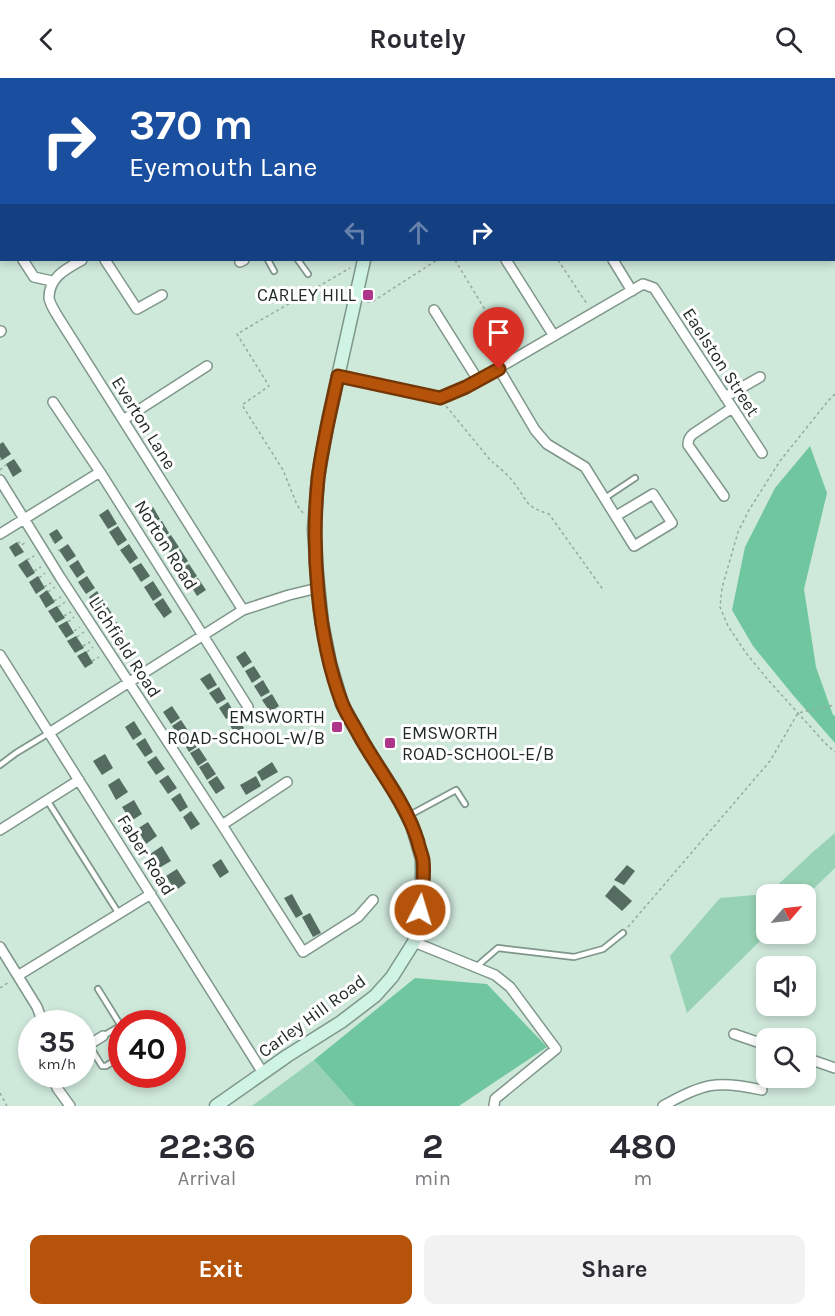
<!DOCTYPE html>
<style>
:root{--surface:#fff;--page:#f2f2f3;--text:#2b2b33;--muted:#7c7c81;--accent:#b45309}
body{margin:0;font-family:Karla,sans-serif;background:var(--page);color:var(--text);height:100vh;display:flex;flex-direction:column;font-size:22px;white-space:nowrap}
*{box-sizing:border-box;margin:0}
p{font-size:20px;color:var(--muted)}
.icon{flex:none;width:33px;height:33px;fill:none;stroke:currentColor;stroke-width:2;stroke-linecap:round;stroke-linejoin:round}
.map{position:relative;height:1028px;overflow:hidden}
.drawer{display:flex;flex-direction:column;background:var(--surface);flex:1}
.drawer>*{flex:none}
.guide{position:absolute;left:0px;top:0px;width:836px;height:183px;box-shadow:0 3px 9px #0003;background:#1a4fa0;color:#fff;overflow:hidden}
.needle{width:39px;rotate:62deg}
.buttons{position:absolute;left:756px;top:806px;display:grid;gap:12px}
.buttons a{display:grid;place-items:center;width:60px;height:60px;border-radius:12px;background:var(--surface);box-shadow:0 3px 9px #0003;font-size:30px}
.speed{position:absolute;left:18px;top:932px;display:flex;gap:12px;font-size:30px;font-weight:700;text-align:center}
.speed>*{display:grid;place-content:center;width:78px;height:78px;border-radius:50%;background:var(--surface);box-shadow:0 3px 9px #0003;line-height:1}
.speed small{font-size:15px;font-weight:400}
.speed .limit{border:9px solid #d22;background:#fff;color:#111}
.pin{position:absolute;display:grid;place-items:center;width:51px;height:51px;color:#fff;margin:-62px -26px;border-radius:50% 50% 50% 0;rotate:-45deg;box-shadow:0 0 6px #0007}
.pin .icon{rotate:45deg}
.me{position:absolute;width:66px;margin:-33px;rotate:5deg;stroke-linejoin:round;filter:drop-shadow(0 0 4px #0008)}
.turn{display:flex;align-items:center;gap:21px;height:126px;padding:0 30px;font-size:27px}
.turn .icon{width:78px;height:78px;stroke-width:2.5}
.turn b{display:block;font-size:42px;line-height:51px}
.lanes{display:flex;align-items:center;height:57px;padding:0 30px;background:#0003;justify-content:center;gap:30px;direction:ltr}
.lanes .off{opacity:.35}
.eta{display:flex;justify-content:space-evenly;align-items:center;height:102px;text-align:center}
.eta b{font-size:36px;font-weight:700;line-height:42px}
.button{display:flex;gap:12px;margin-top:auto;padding:12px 30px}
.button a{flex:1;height:69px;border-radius:12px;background:var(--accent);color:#fff;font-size:24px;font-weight:700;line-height:69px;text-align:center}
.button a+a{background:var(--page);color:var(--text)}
header{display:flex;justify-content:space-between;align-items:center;height:78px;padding:0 30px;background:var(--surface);font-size:27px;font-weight:700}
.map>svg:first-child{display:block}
.green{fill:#97d2b4}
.forest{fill:#70c69e}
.building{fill:#556c60}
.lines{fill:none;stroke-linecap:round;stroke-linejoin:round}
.lane-casing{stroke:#7f978a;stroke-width:8}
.street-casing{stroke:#7f978a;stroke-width:12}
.secondary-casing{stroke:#7f978a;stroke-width:15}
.path{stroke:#96aa9f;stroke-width:1.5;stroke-dasharray:3 3;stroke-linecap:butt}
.lane{stroke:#fff;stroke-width:4.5}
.street{stroke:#fff;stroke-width:9}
.secondary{stroke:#d0f4e4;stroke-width:12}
.route-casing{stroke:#753606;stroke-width:15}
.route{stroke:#b45309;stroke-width:10}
.poi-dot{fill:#ae358a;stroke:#fff;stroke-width:2}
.labels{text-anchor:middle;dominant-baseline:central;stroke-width:6;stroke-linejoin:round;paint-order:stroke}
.poi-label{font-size:18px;fill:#1f2924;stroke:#fff;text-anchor:end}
.street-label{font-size:18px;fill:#1f2924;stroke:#fff}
</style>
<header><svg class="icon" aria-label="back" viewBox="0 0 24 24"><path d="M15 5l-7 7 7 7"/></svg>Routely<svg class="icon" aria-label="search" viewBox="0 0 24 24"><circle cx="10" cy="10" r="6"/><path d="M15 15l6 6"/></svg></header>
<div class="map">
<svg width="835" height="1028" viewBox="0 0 835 1028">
<rect width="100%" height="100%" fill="#cee8da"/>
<!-- green -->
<path class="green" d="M835,755v35l-29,28v-2h-38l46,-43z
M766,816v39h2l-81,80 -17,-57 50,-58z
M314,982l41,46h-103z"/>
<!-- forest -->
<path class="forest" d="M810,368l17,47 -23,96 12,78 17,48 2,1v27l-42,-48 -40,-49 -21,-36 13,-63 30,-59z
M415,900l72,6 60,63 -88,59h-104l-41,-46z"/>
<!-- building -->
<path class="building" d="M3,364l8,12 -9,6 -2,-3v-13z
M14,381l8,12 -9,6 -7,-13z
M153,429l7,12 -9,5 -7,-12z
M108,431l9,15 -9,5 -9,-14z
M162,443l7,12 -8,5 -8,-12z
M118,448l9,14 -9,6 -9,-14z
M57,451l6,9 -8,6 -6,-10z
M171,457l8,12 -9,6 -8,-12z
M17,464l7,10 -9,5 -6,-10z
M68,466l8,12 -9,6 -8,-12z
M129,466l9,14 -8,6 -10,-14z
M180,471l8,12 -9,6 -8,-12z
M27,481l8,14 -8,5 -9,-13z
M78,482l7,12 -8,6 -8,-12z
M141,485l9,13 -9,6 -9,-14z
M189,486l8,12 -9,6 -8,-13z
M38,498l7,12 -9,6 -7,-12z
M87,498l8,12 -9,6 -8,-12z
M198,500l8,12 -9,6 -8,-13z
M153,503l9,14 -9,6 -9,-14z
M47,512l8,12 -9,6 -7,-12z
M97,513l8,12 -9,6 -7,-12z
M163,520l9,14 -8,6 -10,-14z
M57,528l8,12 -9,5 -8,-12z
M107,528l8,12 -9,6 -8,-12z
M67,543l7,12 -8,5 -8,-12z
M117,544l7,12 -8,6 -8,-13z
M76,558l8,12 -9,5 -8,-12z
M86,573l7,12 -8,5 -8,-12z
M245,573l7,11 -9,6 -7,-11z
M254,588l7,11 -9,6 -7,-12z
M210,595l7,12 -9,5 -8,-11z
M263,602l7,12 -9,5 -7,-11z
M219,609l7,12 -9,5 -8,-11z
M272,616l7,12 -9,6 -8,-12z
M228,624l7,12 -9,5 -7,-11z
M172,628l8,12 -9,6 -8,-12z
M237,638l7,12 -9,6 -7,-12z
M181,642l8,12 -9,6 -8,-12z
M134,643l8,13 -9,6 -8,-13z
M190,656l8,12 -9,6 -8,-13z
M145,660l8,14 -8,5 -9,-13z
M199,670l8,12 -9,6 -8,-13z
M105,676l8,14 -11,7 -9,-14z
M156,678l9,13 -9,6 -9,-13z
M208,684l8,12 -9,6 -8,-13z
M272,684l6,10 -16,9 -5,-9z
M168,697l9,13 -9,6 -9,-13z
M217,698l8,12 -9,6 -8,-12z
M256,698l5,10 -15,9 -6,-10z
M119,700l9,14 -12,8 -8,-15z
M180,715l8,14 -8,5 -9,-13z
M134,722l8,14 -11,7 -9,-14z
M191,733l9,13 -9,6 -8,-13z
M148,744l9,14 -11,8 -9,-15z
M162,768l9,15 -12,7 -9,-14z
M221,781l8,13 -9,6 -8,-13z
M627,787l8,6 -11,14 -10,-5z
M177,791l9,14 -11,8 -9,-15z
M614,807l18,16 -10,10 -17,-15z
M292,816l11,20 -7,4 -12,-20z
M310,835l11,20 -8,4 -11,-20z"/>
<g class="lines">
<defs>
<path id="lane" d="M268,182l6,11
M298,182l10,14
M605,420l30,-20
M0,687l16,-12 33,-20
M47,722l72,114
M408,738l48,-26 9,14
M476,889l22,-19 76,9 29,-8 20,-16
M98,911l23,37
M125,945l7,-3h3l2,3
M103,958l19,-11
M89,967l13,21h4l16,-10"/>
<path id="street" d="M296,0l1,2
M140,2v-2
M199,2l2,-2
M0,158h2
M23,182l11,17 18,4
M82,182c-16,9 -33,17 -33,38 1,7 7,15 11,22l183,290
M105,182l32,49 25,-14
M506,182l48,76
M613,182l19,31
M240,184l4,-2
M434,232l44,70
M0,254l1,-1
M499,291l36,61 12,14 38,23 49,79 38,-23 -19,-29 -37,22
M338,298l102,22 26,-11 177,-103 11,4 108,165
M725,319l35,-20
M53,324l47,70 148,235
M123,342l84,-54
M0,402l60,97 162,248 81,127 55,-35 15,-17
M724,418l-36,-51c0,-5 1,-8 5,-11l39,-26
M0,456l100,-62
M0,577l263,418
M49,655l194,-123 46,-15 29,-7
M222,747l65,-43
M0,752l79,-50
M414,864l81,33 15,12 46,62 -61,50 -1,7
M0,869l37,60 6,16
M19,897l132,-81
M734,956l32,11
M82,971l21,-13
M806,980l29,10
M53,996l4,14 13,18
M663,1028c40,-23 54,-26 99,-16"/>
<path id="secondary" d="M366,0l1,2
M216,1028l71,-50 54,-34 34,-26 17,-19 22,-35 4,-17 4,-31v-35l-10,-34 -16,-31 -30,-47 -24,-43 -12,-41 -8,-40 -5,-48 -3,-46 4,-52 10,-56 36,-161"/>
</defs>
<!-- lane casing -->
<use href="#lane" class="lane-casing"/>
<!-- street casing -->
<use href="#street" class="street-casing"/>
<!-- secondary casing -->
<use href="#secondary" class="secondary-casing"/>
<!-- path -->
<path class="path" d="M459,0l3,2
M637,0l14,2
M541,2h50
M593,2l22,-2
M685,2l1,-2
M834,59l1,1
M455,182l55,91
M558,182l29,44
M367,224h5l65,-42
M835,316l-7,7 -48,60 -31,49 -11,22 -16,56 -2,19 8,19 18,27 23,28 56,62 10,9
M446,328l45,55c8,6 17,14 24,23 14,19 9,22 34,30l55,77
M0,382l1,-1
M0,392l6,-5
M303,435l-6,-8 -14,-35 -41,-65 27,-19 -32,-52 113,-66
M52,462l4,4
M18,465l1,-1 2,3 4,-2
M58,472l2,1
M27,482l7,-4
M34,493l7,-4
M39,500l6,-5
M44,509l7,-4
M48,514l7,-5
M54,523l7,-4
M58,529l7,-5
M64,538l7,-4
M68,544l6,-5
M74,553l6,-4
M77,559l7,-5
M83,568l7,-4
M87,574l6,-5
M92,583l7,-4
M628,849l142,-166 28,-48 37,-8
M0,910l9,-6
M0,1015l7,13"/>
<!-- lane -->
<use href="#lane" class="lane"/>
<!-- street -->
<use href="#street" class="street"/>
<!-- secondary -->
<use href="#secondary" class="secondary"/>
</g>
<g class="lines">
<defs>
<path id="route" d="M420,832c2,-16 5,-34 3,-50 -1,-6 -4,-12 -5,-18 -12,-39 -39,-71 -59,-107 -5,-10 -13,-21 -17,-32 -25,-65 -31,-156 -24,-224 4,-35 13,-69 20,-103l102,22 26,-11 33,-18"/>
</defs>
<!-- route casing -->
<use href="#route" class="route-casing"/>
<!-- route -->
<use href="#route" class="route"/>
</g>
<!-- markers -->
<g class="poi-dot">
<rect x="362" y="211" width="12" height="12" rx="3"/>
<rect x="331" y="643" width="12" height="12" rx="3"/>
<rect x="384" y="659" width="12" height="12" rx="3"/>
</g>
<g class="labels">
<!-- poi labels -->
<g class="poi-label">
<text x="356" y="217">CARLEY HILL</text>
<text x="325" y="639">EMSWORTH<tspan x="325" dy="21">ROAD-SCHOOL-W/B</tspan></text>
<text x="402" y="655" text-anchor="start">EMSWORTH<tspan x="402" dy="21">ROAD-SCHOOL-E/B</tspan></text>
</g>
<!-- street labels -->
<g class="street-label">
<text transform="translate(721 284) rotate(57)">Eaelston Street</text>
<text transform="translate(144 345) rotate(58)">Everton Lane</text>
<text transform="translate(166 467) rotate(58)">Norton Road</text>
<text transform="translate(125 569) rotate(57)">Lichfield Road</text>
<text transform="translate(146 777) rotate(58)">Faber Road</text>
<text transform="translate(312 938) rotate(-36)">Carley Hill Road</text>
</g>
</g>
</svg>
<div class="buttons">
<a><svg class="needle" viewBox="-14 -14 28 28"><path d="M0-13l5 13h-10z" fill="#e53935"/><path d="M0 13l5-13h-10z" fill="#7c7c81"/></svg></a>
<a><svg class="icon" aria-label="sound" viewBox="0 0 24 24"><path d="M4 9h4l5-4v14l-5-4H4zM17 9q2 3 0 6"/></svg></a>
<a><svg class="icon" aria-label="search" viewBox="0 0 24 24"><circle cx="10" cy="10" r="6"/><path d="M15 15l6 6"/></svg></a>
</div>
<div class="speed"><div>35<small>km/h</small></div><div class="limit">40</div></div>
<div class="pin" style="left:499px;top:291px;background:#d93025"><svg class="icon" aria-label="arrive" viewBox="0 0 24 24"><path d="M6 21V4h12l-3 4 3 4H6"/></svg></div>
<svg class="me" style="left:420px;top:832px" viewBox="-20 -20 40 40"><circle r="17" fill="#b45309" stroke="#fff" stroke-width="3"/><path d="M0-11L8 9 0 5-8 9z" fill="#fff"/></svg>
<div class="guide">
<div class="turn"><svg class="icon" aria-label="right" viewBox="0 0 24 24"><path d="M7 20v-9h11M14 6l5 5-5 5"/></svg><div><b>370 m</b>Eyemouth Lane</div></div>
<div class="lanes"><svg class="icon off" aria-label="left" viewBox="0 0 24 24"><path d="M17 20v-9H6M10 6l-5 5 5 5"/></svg><svg class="icon off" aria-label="ahead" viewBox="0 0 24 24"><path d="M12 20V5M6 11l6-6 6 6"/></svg><svg class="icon" aria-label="right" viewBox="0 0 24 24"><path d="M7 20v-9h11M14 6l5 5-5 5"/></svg></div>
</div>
</div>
<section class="drawer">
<div class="eta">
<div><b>22:36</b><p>Arrival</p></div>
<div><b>2</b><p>min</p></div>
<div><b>480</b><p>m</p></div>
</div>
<div class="button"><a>Exit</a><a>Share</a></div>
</section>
